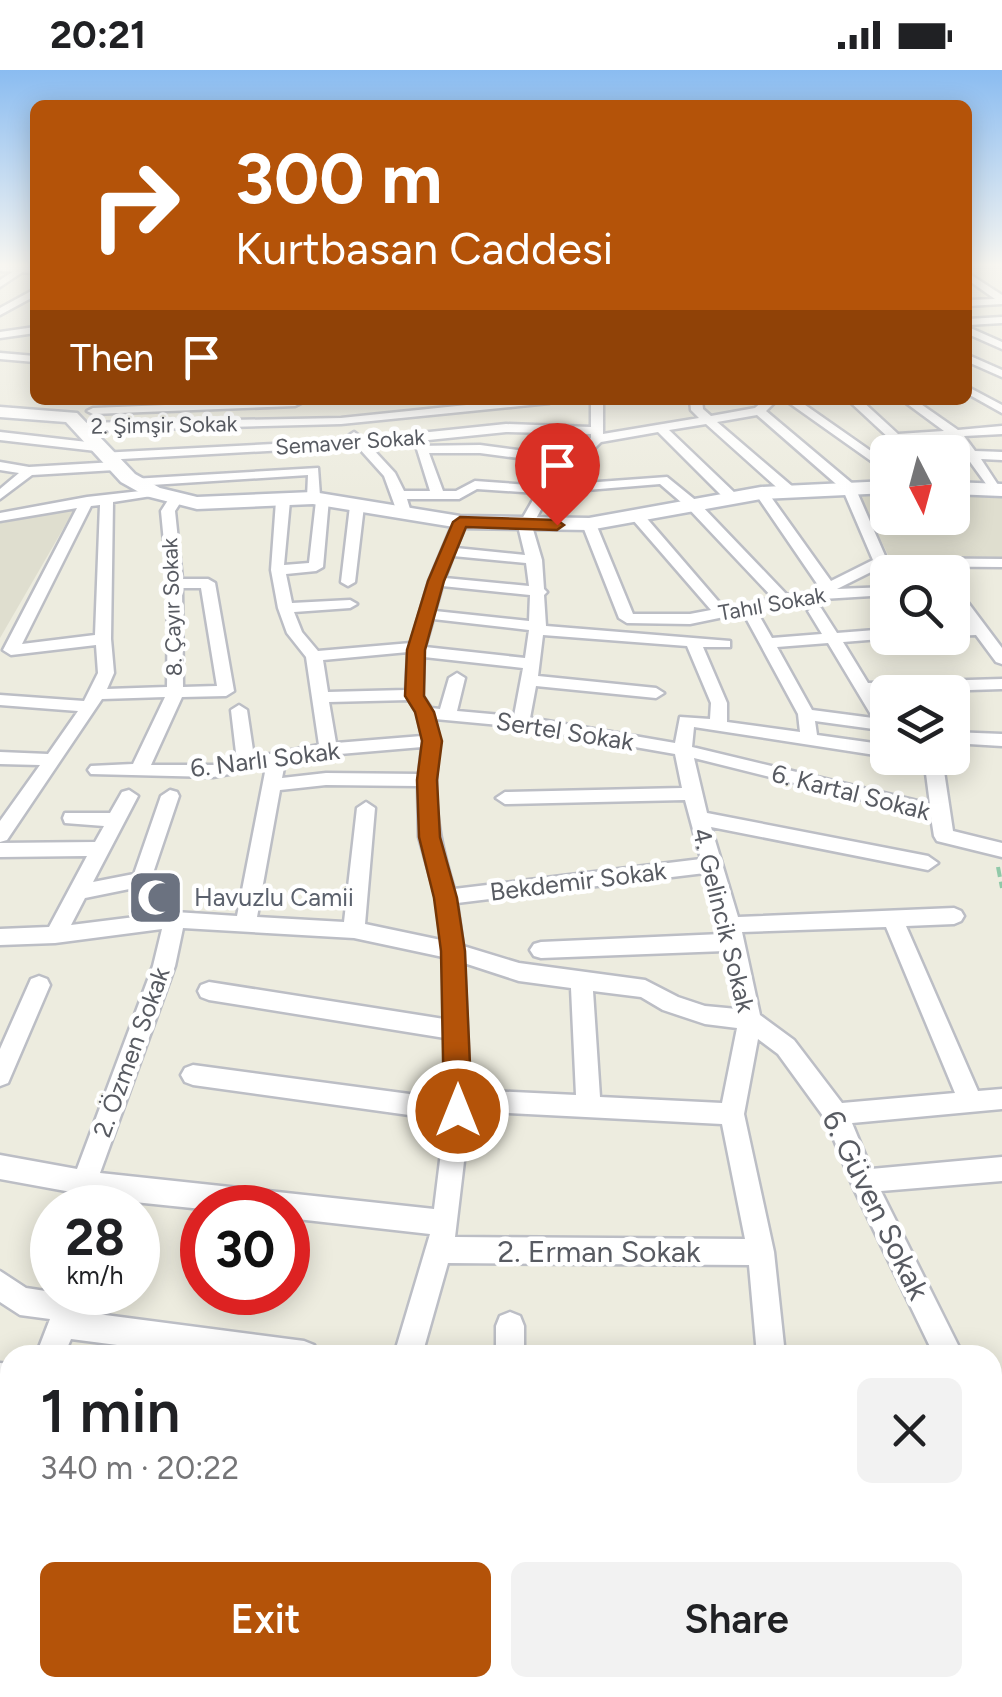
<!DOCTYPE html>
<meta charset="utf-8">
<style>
:root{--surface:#fff;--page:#f2f2f2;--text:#202124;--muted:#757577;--accent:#b45309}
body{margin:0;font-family:Figtree,sans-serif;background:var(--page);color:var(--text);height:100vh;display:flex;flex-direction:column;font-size:38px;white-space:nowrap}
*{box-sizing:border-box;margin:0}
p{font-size:32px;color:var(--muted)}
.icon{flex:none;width:55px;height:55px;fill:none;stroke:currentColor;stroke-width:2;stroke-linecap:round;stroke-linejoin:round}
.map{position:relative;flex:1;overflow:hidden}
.drawer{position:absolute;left:0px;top:1275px;width:1002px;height:352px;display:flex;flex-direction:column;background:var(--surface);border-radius:30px 30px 0 0;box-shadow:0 5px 25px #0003}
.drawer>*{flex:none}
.banner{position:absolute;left:30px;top:30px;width:942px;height:305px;border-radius:15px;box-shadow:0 5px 25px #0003;background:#b45309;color:#fff;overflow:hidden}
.needle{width:65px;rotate:174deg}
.fabs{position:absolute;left:870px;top:365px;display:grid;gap:20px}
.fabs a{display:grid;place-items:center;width:100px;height:100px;border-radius:15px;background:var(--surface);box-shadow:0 5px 25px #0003;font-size:50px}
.speed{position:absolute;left:30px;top:1115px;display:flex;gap:20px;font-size:50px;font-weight:700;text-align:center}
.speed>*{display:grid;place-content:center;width:130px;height:130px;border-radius:50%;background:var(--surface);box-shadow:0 5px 25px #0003;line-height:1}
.speed small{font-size:25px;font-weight:400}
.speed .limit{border:15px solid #d22;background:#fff;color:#111}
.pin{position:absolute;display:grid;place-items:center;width:85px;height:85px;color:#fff;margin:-102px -42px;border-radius:50% 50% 50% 0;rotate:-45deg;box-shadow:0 0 10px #0007}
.pin .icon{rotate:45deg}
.me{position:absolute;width:110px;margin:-55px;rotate:0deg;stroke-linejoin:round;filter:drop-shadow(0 0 8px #0008)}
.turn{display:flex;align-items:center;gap:35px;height:210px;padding:0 40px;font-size:45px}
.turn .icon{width:130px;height:130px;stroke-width:2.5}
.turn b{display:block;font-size:70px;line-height:85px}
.then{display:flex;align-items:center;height:95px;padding:0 40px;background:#0003;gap:20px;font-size:38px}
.round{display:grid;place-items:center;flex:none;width:105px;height:105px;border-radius:15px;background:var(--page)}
.headline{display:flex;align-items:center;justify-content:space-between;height:170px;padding:0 40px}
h1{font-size:60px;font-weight:600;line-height:75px}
.button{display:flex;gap:20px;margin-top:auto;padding:20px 40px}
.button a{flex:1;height:115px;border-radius:15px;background:var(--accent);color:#fff;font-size:40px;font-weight:600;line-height:115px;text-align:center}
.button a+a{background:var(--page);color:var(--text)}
.status{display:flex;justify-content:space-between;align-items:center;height:70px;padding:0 50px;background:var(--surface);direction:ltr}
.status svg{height:28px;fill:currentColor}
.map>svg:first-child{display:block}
.education{fill:#dfdecf}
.building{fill:#cac8be}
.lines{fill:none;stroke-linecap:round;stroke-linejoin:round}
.minor-casing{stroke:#bcbec5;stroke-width:5}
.secondary-casing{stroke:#bcbfc7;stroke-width:5}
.path{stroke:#91c9a9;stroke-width:4;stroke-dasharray:10 5;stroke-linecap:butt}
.minor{fill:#fff;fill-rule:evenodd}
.secondary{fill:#fff;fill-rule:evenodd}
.route{fill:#b45309;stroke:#753606;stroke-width:2.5}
.labels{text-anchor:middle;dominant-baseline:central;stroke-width:9;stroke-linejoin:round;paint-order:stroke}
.far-street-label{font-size:22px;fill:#585b62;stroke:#fff}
.street-label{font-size:25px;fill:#585b62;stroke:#fff}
.worship-label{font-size:25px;fill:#5b616d;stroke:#fff;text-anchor:start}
.near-street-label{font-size:30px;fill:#585b62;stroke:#fff}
</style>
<div class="status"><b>20:21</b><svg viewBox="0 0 49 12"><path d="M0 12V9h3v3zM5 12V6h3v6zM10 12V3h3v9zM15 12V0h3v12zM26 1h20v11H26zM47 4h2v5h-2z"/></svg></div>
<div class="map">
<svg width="1002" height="1627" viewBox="0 0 1002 1627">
<rect width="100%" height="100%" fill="#edecdf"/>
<!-- education -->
<path class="education" d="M859,425h28l1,23h64l1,-23 49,1v61l-112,2z
M74,440l-74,128v-115z"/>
<!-- building -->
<path class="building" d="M180,808l-1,31 -51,5 2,-21 20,-4 4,-7z"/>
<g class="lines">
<defs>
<path id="minor" d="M20,197l7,2 -27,18v-7z
M968,203l34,22v9l-34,2v-6l27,-1 -27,-19z
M35,219v7l-35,19v-7z
M1002,247v6l-34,2v-6z
M35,257v6l-35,5v-6z
M968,257l34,15v7l-34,-15z
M0,283l35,3v6l-35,-3z
M968,285l34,15v7l-34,-15z
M968,317l34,18v8l-34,-19z
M285,330l16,3 -6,3 -202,8 -6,-3 6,-3z
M516,330h39l-6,3 -208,21 -263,7 -6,-4 6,-4 263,-5z
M591,330h12v34l96,-16 -8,-8 -1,-10h12l1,9 8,7 44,-8 9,-8h13l-11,11 88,74 32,73 116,1v8l-119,-1 -46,23 51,-2v8l-82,5 -116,24 -63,-1 -8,-5 -37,-94 2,-3 12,3 37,90h57l21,-4 -78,-90 -2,-3 7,-4 5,1 81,94 49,-10 -84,-89 -29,-25 -110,9 -18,33 10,34 2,29 3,3 -3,3 2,31 184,15v6h-27l24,56v19l73,10 -2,-18 -51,-94 8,-5 5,2 12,21 50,-4 -14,-23 8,-5 5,2 16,25 51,-4v9h5l-50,4 25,41 134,-4v10l-128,4 14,22v16l-73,-10 2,14 71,10v12l-194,-30 -2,20 238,57 -6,-46h18l11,73 49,12v14l-65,-16 -3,-5 -3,-19 -237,-59 13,55 221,43 10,7 -10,7 -217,-43 27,90 216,-9 7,3 3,5 -3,5 -7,3 -48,2 72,165 24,-2v20l-150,14 19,46 131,-12v24l-121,10 82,164h-29l-80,-166 -28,-69 -48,-66 -20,-15 -14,75 30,138 11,103h-28l-8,-90 -301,-2 -26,92h-28l36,-121 -142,-16v-10l-86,1 -87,-9 -115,-21v-24l77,14 76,-203 9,-37 -107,14 -55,2v-16l49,-2 38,-71 -87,1v-14l95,-1 9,-16 -39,-3 -2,-5 2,-5h45l12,-21 7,-2 9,6 -45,86 41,-8 27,-78 9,-6 7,2 2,4 -30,89 -64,13 -14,27 104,-13 62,4 29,-149 -53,10 -122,-3 -3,-4 3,-4 42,-2 32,-67 -63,2 -95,141 -7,2v-21l40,-56 -40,-1v-12l48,2 30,-43 -78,-6v-10l84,6 14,-28 -2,-28 -85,10 -8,-5 74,-142 -77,13v-8l87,-16 71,-8v6l-45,7 -2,137 3,34 -7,16 60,-2 1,-103 -7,-73 9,-14h10l2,3 -7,11 7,68h26l7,4 19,108 -8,5 -44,1 -31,68h62l24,-4 -6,-51 8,-5 8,5 7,47 65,-12 -13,-88 -19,-24 -9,-25 -7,-38 5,-69 7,-4 7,4 -6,64 25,-2 7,-62 -9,-3 1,-23 -172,11 -6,-4 2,-3 186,-11 2,28 9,3 -6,68 -7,4 -30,3 6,29 58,-3 7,4 -7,4 -56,4 8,20 16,19 93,-8 18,-62 26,-62 12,3 -11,26 69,7 -7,-29 19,-33 -60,-4 -18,10h-52l3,10 -7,4 -7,-4 -12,-33 -27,-30 -253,14 -4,-1v-6l251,-13 -3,-4 6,-4 9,7 143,-15 85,3zM757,345l86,75 30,70 -42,21 -65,-91h-10l-1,3 67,98 -35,4 -88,-92 -32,-26 -110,8 44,-43 57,-10 69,69h10v-6l-68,-65 37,-6 77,69h10v-6l-76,-65zM506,362l85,2v4l-19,19 -92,-12 -64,1 14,45h-26l-9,-18 -25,-27zM429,383h51l85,11 -23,22 -67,-5 -19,10h-13zM100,435l-5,130 -73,9 69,-138zM453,486l73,7 3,23 -84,-8zM442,516l88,9 -1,26 -94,-10zM182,518h19l16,98 -34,1zM433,549l96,11 -4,28 -100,-11zM543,565l144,11 24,57 -1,16 -30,-2 -5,26 -145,-25 6,-32 120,12 8,-5 -8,-5 -118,-12zM828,573l45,75 -61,-8 -35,-63zM408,582l-2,38 -78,2 -5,-32zM424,587l99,11 -9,48 -57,-5 8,-33 -8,-5 -8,5 -9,31 -9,-1 -9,-13zM409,630l8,13 5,23 -86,7 -7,-41zM435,649l86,8 154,27 7,34 -177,4 -9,6 9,6 180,-4 16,59 -247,30c-11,-37 -19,-70 -18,-108 1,-24 5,-37 -1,-62zM422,677l-3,27 -93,-1 -44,5 3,-15 43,-8zM326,715l92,1 1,51 17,60 5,43 -76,-16 10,-116 -9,-6 -9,6 -13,114 -87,-5 23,-127zM705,803l17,61 -181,8 -7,2 -4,6 4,6 7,2 184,-7 12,58 -32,-3 -27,-9 -33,-17 -126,-17 -56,-17 -6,-43zM886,857l69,166 -113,10 -48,-63 -34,-25 -18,-83zM183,858l171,10 89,19 1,62 -235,-37 -8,3 -3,6 3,6 8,3 236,38 2,61 -254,-34 -8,3 -4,7 4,7 8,3 252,35 -11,89 -334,-36 75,-207zM464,893l55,18 52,7 5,107 -106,-5zM593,921l48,6 22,13 42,14 32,4 -15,75 -122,-6zM470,1041l252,13 23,115 -290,-2z
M785,330h13l90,63v10z
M848,330h13l37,34 46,-3 -42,-31h13l43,30 44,-4v8l-38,2 11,15 27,1v8l-21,-1 21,32 -10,1 -40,-55 -46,4 11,11h-13z
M0,362l96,11 6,4 -6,4 -96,-11z
M0,392l29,5 86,-5 6,4 -6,4 -83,5 -32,24v-10l19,-16 -19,-3z
M357,432l7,4 -9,76 -7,4 -7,-4 9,-76z
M952,517l5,1 45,60v16l-6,-2 -20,-27 -24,1v-10h18l-18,-24z
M952,662l50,2v12l-50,-3z
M39,906l8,3 3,6 -42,98 -8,3v-37l31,-70z
M0,1201l26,17 26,4h37l-7,20 222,29 10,4 4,10h-124l-123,-16 -7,16h-28l14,-36 -30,-4 -20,-13z
M510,1242l10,4 4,10v29h-28v-29l4,-10z
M0,1293l10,1v30l-10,-1z
M1002,1314v30l-10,3v-30z
M992,1356l10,4v45l-10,-4z
M10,1358v47l-10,4v-47z
M0,1483l10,1v32l-10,-1z
M992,1584l10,4v39h-16l-4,-9h10z
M326,1618h36l4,9h-37z
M470,1618h34l-2,9h-34z
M810,1618h34l4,9h-35z"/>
<path id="secondary" d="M0,195h35v8l-35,-2z
M0,337l77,6 58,61 25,14 37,9 116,-5 147,24 129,2 172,-31 127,-6v12l-127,6 -172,31 -129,-2 -147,-24 -116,5 -51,-13 -25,-14 -55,-60 -66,-5z
M952,412l50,2v12l-50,-2z"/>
</defs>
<!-- minor casing -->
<use href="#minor" class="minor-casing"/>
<!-- secondary casing -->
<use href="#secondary" class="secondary-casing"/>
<!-- path -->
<path class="path" d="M998,797l4,21"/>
<!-- minor -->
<use href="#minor" class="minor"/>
<!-- secondary -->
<use href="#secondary" class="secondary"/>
</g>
<!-- sky -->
<linearGradient id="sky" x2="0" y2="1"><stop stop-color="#8abcf1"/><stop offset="0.46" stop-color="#f7f6f1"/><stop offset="1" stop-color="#f7f6f1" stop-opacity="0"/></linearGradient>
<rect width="1002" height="423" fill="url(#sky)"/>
<!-- route -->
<path class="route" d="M460,447l97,3 7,5 -7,5 -91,-3 -22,54 -19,69 -1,46 10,16 8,29 -5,39 3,57 17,61 8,53 7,160 -4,9 -10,3 -10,-3 -4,-9 -3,-160 -7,-53 -15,-61 -2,-57 5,-39 -7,-29 -10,-16 2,-46 21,-69 25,-59z"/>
<!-- icons -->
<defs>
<symbol id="mosque-square" viewBox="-11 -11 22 22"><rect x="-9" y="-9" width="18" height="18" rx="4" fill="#6b7280" stroke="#fff"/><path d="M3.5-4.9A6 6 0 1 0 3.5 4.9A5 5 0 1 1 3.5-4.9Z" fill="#fff"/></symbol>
</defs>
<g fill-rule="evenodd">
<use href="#mosque-square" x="124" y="796" width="63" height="63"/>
</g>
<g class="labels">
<!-- far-street labels -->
<g class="far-street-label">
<text transform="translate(164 355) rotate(-1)">2. Şimşir Sokak</text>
<text transform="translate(350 372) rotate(-4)">Semaver Sokak</text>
<text transform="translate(772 534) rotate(-10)">Tahıl Sokak</text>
<text transform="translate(172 537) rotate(-92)">8. Çayır Sokak</text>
</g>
<!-- street labels -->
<g class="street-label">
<text transform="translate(565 661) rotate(9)">Sertel Sokak</text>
<text transform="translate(265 689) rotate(-7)">6. Narlı Sokak</text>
<text transform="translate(851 722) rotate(14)">6. Kartal Sokak</text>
<text transform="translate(578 811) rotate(-7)">Bekdemir Sokak</text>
<text transform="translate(724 850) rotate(76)">4. Gelincik Sokak</text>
<text transform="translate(131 982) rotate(-70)">2. Özmen Sokak</text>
</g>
<!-- worship labels -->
<g class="worship-label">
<text x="194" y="827">Havuzlu Camii</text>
</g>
<!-- near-street labels -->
<g class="near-street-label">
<text transform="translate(876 1135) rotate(64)">6. Güven Sokak</text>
<text x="599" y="1181">2. Erman Sokak</text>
</g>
</g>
</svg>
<div class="fabs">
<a><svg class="needle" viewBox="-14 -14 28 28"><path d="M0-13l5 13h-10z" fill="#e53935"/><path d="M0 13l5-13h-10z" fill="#757577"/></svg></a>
<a><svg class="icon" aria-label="search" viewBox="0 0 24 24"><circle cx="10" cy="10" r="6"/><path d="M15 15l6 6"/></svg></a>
<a><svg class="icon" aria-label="layers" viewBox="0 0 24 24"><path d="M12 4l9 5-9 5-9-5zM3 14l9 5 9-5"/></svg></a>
</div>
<div class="speed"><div>28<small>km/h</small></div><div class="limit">30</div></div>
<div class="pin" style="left:557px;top:455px;background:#d93025"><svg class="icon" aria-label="arrive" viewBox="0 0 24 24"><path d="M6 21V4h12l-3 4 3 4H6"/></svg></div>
<svg class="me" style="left:458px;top:1041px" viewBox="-20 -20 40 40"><circle r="17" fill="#b45309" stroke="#fff" stroke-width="3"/><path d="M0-11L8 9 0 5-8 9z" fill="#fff"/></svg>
<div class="banner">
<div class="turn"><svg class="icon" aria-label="right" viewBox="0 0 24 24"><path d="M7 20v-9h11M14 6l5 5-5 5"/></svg><div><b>300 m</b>Kurtbasan Caddesi</div></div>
<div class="then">Then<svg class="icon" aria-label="arrive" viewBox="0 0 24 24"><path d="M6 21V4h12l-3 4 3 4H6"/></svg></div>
</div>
<section class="drawer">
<div class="headline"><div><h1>1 min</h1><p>340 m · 20:22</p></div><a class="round"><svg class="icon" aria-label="close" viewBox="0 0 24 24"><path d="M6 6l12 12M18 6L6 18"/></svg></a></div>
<div class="button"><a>Exit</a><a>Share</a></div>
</section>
</div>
